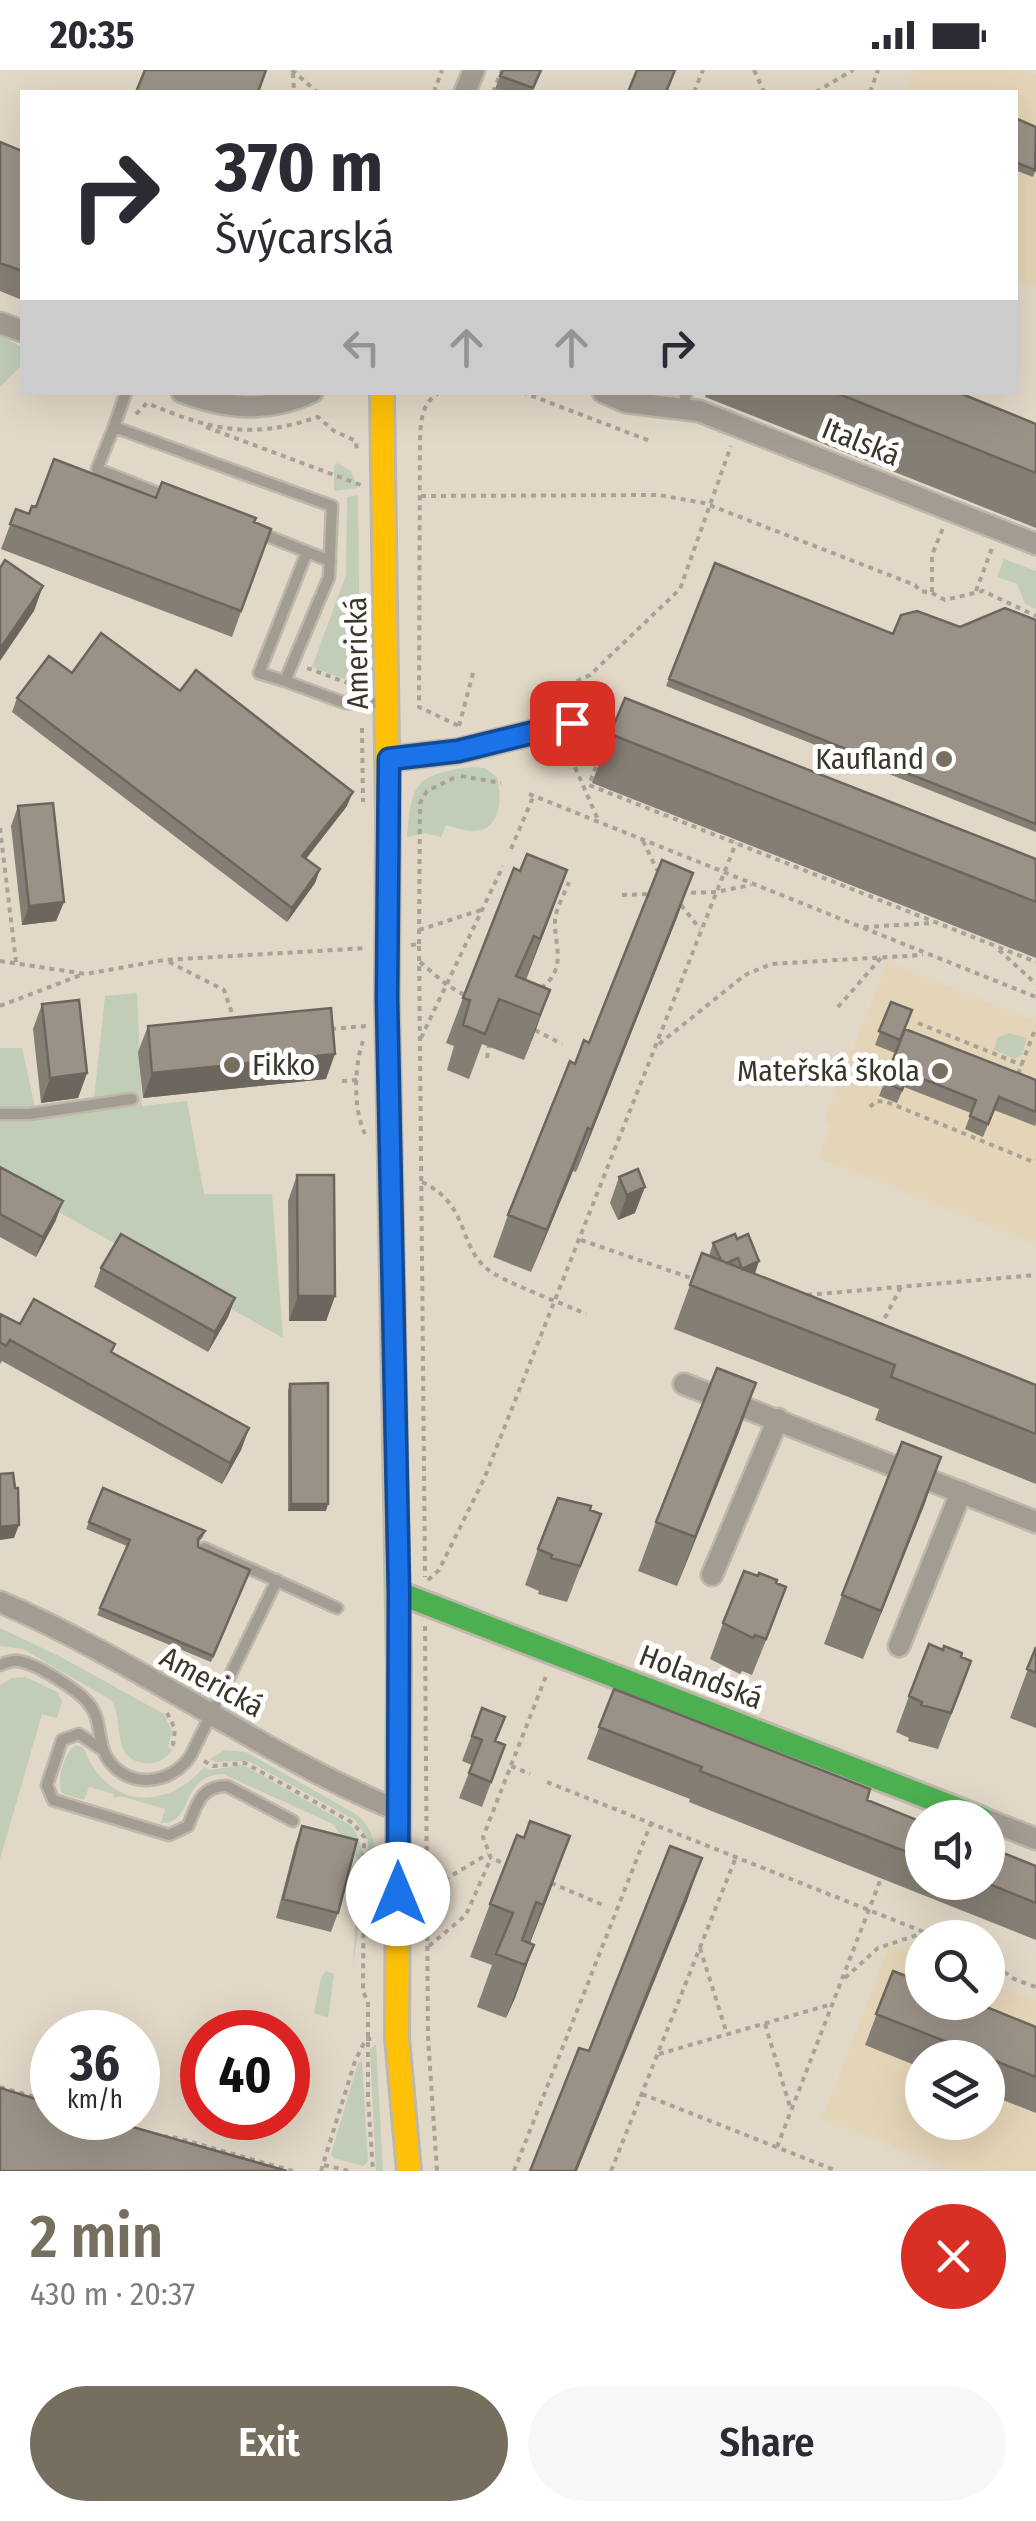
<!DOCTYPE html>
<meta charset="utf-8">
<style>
:root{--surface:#fff;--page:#f7f7f7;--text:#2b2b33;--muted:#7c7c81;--accent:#766f60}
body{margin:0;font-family:"Fira Sans Condensed",sans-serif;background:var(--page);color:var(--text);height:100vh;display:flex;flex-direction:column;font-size:38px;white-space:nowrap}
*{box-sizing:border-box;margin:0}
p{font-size:32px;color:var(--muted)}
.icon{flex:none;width:55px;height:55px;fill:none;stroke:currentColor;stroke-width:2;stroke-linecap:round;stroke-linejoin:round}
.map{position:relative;height:2101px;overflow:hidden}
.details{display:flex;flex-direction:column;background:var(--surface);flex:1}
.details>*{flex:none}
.banner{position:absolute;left:20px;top:20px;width:998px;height:305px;border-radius:0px;box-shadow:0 10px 40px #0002;background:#fff;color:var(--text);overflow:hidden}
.tools{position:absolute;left:905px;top:1730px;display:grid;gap:20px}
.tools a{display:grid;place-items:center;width:100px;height:100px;border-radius:50%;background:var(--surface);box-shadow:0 10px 40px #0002;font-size:50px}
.speed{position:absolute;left:30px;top:1940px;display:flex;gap:20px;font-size:50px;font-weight:700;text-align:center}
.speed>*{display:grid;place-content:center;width:130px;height:130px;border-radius:50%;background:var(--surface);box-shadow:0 10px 40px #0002;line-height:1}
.speed small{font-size:25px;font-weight:400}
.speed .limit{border:15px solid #d22;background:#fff;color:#111}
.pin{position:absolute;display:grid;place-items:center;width:85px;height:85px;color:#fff;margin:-42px;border-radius:20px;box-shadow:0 5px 15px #0006}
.me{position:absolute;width:110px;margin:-55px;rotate:0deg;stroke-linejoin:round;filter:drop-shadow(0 0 8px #0008)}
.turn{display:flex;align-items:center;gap:35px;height:210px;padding:0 30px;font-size:45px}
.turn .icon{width:130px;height:130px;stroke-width:2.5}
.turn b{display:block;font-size:70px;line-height:85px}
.lanes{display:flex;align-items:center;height:95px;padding:0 30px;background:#0003;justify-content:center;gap:50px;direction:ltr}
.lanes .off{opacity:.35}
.round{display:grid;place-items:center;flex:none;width:105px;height:105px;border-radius:52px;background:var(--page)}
.overview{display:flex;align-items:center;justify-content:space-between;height:170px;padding:0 30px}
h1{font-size:60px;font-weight:600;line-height:75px;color:var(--accent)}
.cta{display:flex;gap:20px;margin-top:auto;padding:20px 30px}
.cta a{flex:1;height:115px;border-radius:60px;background:var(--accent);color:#fff;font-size:40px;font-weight:600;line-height:115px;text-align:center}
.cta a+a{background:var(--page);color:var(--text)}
.status{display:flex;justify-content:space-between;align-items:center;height:70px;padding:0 50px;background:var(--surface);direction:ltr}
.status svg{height:28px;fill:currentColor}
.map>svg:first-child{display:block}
.built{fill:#e5d5b8;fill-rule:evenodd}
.green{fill:#c2cdb7}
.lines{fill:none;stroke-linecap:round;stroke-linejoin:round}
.lane-casing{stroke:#beb7aa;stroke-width:15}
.street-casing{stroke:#beb7aa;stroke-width:25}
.fast-casing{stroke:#beb7aa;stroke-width:28}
.slow-casing{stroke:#beb7aa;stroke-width:28}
.jam-casing{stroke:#beb7aa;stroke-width:28}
.path{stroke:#a8a298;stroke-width:4;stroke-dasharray:5 5;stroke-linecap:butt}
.lane{stroke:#a29c93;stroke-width:10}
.street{stroke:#a29c93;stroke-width:20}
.fast{stroke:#4caf50;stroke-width:22}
.slow{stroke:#ffc107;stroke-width:22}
.jam{stroke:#c62828;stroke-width:22}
.wall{fill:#857e74}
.shaded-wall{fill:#6c665e}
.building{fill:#9b9287;stroke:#6c665e;stroke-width:2.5}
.route-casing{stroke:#114b97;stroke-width:25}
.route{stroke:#1a73e8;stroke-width:18}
.poi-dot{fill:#766f60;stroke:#fff;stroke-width:4}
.labels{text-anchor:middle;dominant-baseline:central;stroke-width:10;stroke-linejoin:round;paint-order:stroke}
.street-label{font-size:30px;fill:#3c3629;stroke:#fff}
.poi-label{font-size:30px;fill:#3c3629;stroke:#fff;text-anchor:end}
</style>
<div class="status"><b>20:35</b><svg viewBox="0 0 49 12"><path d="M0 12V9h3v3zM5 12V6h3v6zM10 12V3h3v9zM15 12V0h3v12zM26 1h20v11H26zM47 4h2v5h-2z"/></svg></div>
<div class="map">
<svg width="1036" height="2101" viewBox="0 0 1036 2101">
<rect width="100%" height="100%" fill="#e2d8c7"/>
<!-- built -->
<path class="built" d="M914,0h110l12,5v212l-21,-8v-187h-110z
M887,892l149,59v223l-218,-86 13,-34 -7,-4z
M890,1874l32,13v45h66v-20l48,19v170h-80l-134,-52zM922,1988h66v64h-66z"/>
<!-- green -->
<path class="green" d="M0,266l22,11v18l-22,22z
M338,393l13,8 7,17 -24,3v-25z
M358,425l2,175 -2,6 -8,5 -38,-14 34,-92 1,-78z
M1004,489l32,12v38l-11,-5 -8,-20 -20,-7z
M471,697l14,1 12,9c5,21 5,54 -25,54 -8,0 -18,-4 -26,-6l-5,12 -16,-4 -18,4c5,-54 7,-62 64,-70z
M137,923l5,113 45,-5 17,93h68l11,144 -283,-159v-131h22l14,63 57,-3 12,-112z
M1009,963l18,5 -5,17 -7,4 -21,-9 3,-12z
M0,1558l61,29 103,57 8,18 -4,15 5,3c-8,9 -17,15 -30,13 -33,-6 -18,-43 -32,-63l-88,-51 -23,-3z
M26,1607l31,15 5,9 -5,17 -15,-4 -42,145v-174l12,-7z
M75,1675l8,2c5,10 9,20 16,28 31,37 79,24 105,-8l6,3 33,-5 107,60c27,26 7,107 3,142l5,-107 -25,-36 -110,-50c-45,2 -28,50 -62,49l4,-14 -45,-13 -5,2 -2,-4 -24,-7 -5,13 -21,-6c-8,-11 1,-40 12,-49z
M225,1680l21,2 108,61c31,21 21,60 15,92l-1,-65 -13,-20 -107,-59 -32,1 -6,-3z
M326,1901l8,3 -6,44 -14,-5 7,-35z
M376,1974l7,127h-7l-6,-122z
M362,1991l6,100 -5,5 -29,-8 -3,-4 27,-91z"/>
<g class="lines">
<defs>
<path id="lane" d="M126,322l-12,35 218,79 -3,71 -44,104 60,22h40
M683,339l3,-17
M114,357l-17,42 73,29
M255,461l75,30
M285,611l-26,-8 48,-121
M0,1044h29l103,-15
M204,1478l133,60
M0,1595c8,-3 15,-6 23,-3 16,4 57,29 66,42 13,16 8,35 17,52 20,35 66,29 85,-1l86,-175
M103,1680l-24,-16 -17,6 -15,45 6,15 116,35 19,-9c9,-21 12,-40 39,-40l66,35"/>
<path id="street" d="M465,22l9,-22
M0,253l22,8
M182,322c45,17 86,21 130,0
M603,322l23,10 73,9 337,133
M684,1314l352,138
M712,1505l66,-156
M0,1532c138,59 259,151 397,208
M899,1576l62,-154
M988,1750l48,19"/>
<path id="fast" d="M388,752l-1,177 12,666
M399,1523l582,225"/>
<path id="slow" d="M382,325l6,427
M399,1595l-2,373 12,133"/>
<path id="jam" d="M389,689l69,-8 114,-28 31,3 42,17"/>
</defs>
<!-- lane casing -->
<use href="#lane" class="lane-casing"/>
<!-- street casing -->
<use href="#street" class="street-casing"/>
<!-- fast casing -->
<use href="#fast" class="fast-casing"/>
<!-- slow casing -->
<use href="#slow" class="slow-casing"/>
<!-- jam casing -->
<use href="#jam" class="jam-casing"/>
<!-- path -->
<path class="path" d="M292,0l25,22
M754,0l10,22
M293,3l1,19
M434,22l8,-22
M493,22l9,-22
M694,22l9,-22
M816,22l37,-22
M870,22l8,-22
M440,322c-19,11 -19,28 -20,48l-1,267 40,19
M522,322l128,49
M136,344l11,-11c64,27 103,37 171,14l16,14 22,10 1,11
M206,357l155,58
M421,426l238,-1 45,8 211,82 5,6 12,2 13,7 38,-9 53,25
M976,521l16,-43
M932,522v-37l11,-27
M307,598l43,16 12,-8
M552,633l4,-18h13l21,-10 90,-86 51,-143
M459,656l14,-53
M362,658l1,74
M603,678l-14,37 447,177
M567,679l32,73
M461,706l40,7
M529,724l507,203
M0,758l16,134
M643,771l15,31
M511,779l23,-54
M681,823l35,-1 35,-7
M622,825l30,-1
M681,835l19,24
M864,857l70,-4
M419,860l62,-20
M419,874l1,-141 7,-12 31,-15
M411,875l8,-1 6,633
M999,880l37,34
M0,891l86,13 78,-14 203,-12
M169,892l55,28 9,26
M420,892l27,23 21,12
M541,918c27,-20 13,-42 14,-68 1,-12 10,-27 14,-38
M0,936l81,-31
M838,937l43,-49
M918,953l104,42
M331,959l35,-3
M535,960l27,14
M421,968l82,-172
M363,971c-9,26 -10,68 2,93
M659,974l86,-69 26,-11 152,-9
M487,988l2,-13
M1018,1004l18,-47
M342,1011l15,-1
M870,1037l6,-6 11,1 144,59 5,-1
M422,1112c47,22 36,62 64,86 16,14 76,35 100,46
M581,1170l113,39
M807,1225l229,-20
M880,1257l21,-40
M428,1510l11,-10 45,-91 252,-636
M425,1556l3,411 9,134
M167,1643l8,16 -2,15 5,3
M204,1691l9,5 32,-3 108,60 11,14 -1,155 5,9v97l5,73
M511,1696l19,8
M547,1712l392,156
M510,1796l-19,-8 -8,-21 63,-161
M551,1813l52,22
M427,1820l61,-36
M429,1876l37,-31 25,-57
M700,1878l27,86
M988,1890l26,19 22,8
M845,1908l33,-30 48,-16
M765,1954l26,86
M659,1984l173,-50
M0,2017l52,15
M642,2024l195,77
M163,2067l7,-1 123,35
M777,2077l103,-266
M324,2095l25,6
M321,2101l34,-110 11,-22h10
M514,2101l137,-348
M611,2101l125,-314"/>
<!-- lane -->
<use href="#lane" class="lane"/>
<!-- street -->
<use href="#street" class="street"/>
<!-- fast -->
<use href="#fast" class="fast"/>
<!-- slow -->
<use href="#slow" class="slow"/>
<!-- jam -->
<use href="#jam" class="jam"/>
</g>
<!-- wall -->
<path class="wall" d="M541,0l-9,22h-27l-10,-3 5,-13z
M1015,48l21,51 -3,8 -18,-7z
M0,72l22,9v149l-22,-9z
M707,322h250l79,32v104l-331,-131z
M156,428l98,24 17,7 -39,108 -231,-88 15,-40 13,5 7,-7z
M715,493l178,71 143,-14v212l-370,-146z
M180,621l167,115 -41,53 14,10 -5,14 -28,39 -275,-210 5,-14z
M610,664l426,125v99l-444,-175z
M18,736l46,96 -8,19 -34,4 -11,-99z
M567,800l-41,110 24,10 -26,70 -42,-16 -13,35 -22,-9 7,-24 -8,-3 17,-45 57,-127z
M678,845l-102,257 -3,-1 -42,101 -38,-15 15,-42 67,-151z
M891,932l21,8 -17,43 -20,-8z
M42,934l45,69 -9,25 -37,5 -8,-74z
M148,956l178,53 -183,19 -5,-46z
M905,959l131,51v43l-1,3 -41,-16 -11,27 -18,-8 6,-16 -67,-26 -7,16 -18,-7z
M0,1097l56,53 -20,37 -36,-20z
M297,1105l38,121 -9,25h-37l-1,-120z
M619,1107l16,36 -17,7 -8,-17z
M737,1169l22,22 -4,13 281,111v99l-161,-64 4,-11 -205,-80 16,-44 19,-29 4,-13z
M101,1198l134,30 -7,19 -20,35 -114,-65z
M0,1244l20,10 95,20 -3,8 137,76 -8,22 -19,34 -220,-123 -2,3z
M756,1313l-79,203 -39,-15 18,-49z
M290,1314l36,127h-38v-121z
M941,1387l-78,202 -39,-15 18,-49z
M103,1418l102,43 -2,6 -5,6v4l52,23 -39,92 -114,-47 30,-69 -41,-17z
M590,1440l11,4 -34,88 -29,-8 1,-3 -14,-6 13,-36z
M758,1506l15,47 -21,52 -10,-4 -2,3 -30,-15 13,-36z
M1036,1577v81l-26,-10z
M961,1587l-3,40 -20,52 -30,-8 1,-3 -13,-6 13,-36z
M614,1619l253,111 55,22v60h66l48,-16v74l-347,-138 1,-3 -103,-40z
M482,1638l14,33 9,4 -23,62 -23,-9 13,-33 -10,-4z
M302,1756l36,87 -7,19 -55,-14 19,-73z
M551,1819l-21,54 4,2 -19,53 -9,20 -29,-11 15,-42 -22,-8 20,-53z
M893,1901l143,56v86l-48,-19v-36h-66v10l-57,-23z"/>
<!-- shaded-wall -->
<path class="shaded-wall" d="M43,516l-9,25 -34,50v-12z
M353,722l-6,14 -50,64 5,-14z
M320,799l-5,14 -28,39 5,-14z
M567,800l-16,45 -27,69 16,-45z
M693,803l-15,42 -102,257 15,-42z
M64,832l-8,19 -34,4 7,-19z
M550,920l-16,45 -10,25 16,-45z
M335,984l-9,25 -183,19 9,-25z
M87,1003l-9,25 -37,5 9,-25z
M588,1058l-15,43 -42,101 16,-42z
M645,1117l-10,26 -17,7 9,-25z
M63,1131l-7,19 -20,37 7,-20z
M759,1191l-5,14 -12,-6z
M298,1226h37l-9,25h-37z
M235,1228l-7,19 -20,35 7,-20z
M756,1313l-17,49 -62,154 18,-49z
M249,1358l-8,22 -19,34 8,-21z
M941,1387l-17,49 -61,153 18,-48z
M291,1434h37l-2,7h-38z
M19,1455l-5,13 -14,2v-13z
M570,1766l-19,53 -27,69 19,-53z
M702,1788l-15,43 -110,270h-2z
M534,1875l-19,53 -9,20 19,-53z"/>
<!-- building -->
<path class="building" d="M145,0h121l-8,22h-122z
M503,0h38l-8,18 -33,-12z
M637,0h38l-9,22h-38z
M1015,48l21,9 -1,43 -20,-8z
M0,72l22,9v120l-22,-8z
M834,322h123l79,32v49z
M54,389l102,39 6,-16 94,36 -2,4 17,7 -30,82 -231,-87 6,-15 13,5 3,-8 4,1z
M5,490l38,26 -43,63v-81z
M715,493l178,71 8,-19 16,-4 43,16 45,-19 31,12v204l-367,-145z
M101,563l79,58 16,-21 157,122 -51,64 18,13 -28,39 -275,-210 32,-42 23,17z
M625,628l411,161v43l-426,-168z
M53,733l11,99 -35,4 -11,-100z
M527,784l40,16 -27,69 -6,-3 -18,40 34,14 -10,25 -41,-16 -14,35 -22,-9 7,-25 -7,-2 51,-130 6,3z
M662,790l31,13 -102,257 -3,-2 -41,102 -39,-15 62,-154 5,3 9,-24 5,3z
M79,930l8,73 -37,5 -8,-74z
M891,932l21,8 -12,30 -21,-9z
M331,938l4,46 -183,19 -4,-47z
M905,959l131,51v32l-37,-15 -11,27 -18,-8 6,-16 -68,-27 -6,17 -18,-8z
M0,1097l63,34 -20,36 -43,-23z
M638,1099l7,18 -18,8 -8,-18z
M297,1105h37l1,121h-37z
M121,1164l114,64 -20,34 -114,-64z
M735,1164l2,5 11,-5 11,27 -17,8 -4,-11 -11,5 -6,-3 -8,-17z
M702,1183l334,132v49l-145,-57 4,-12 -205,-80z
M34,1229l81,45 -4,8 138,76 -19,35 -220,-123 -4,6 -6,-4v-28l20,10z
M717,1298l39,15 -61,154 -39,-15z
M328,1313v121h-37l-1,-120z
M902,1372l39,15 -60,154 -39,-16z
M13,1403l2,15h3l1,37 -19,2v-53z
M103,1418l102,43 -7,8v8l52,23 -37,86 -113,-48 30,-68 -41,-18z
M558,1428l33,8 -1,4 11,4 -21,52 -29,-8 1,-3 -14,-6z
M744,1501l14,5 1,-3 18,7 -1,3 10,4 -20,52 -11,-4 -2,3 -30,-15z
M929,1574l14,6 1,-4 18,7 -1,4 10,4 -20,52 -30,-8 1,-3 -13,-6z
M1036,1577v26l-9,-4z
M614,1619l256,100 -3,11 55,22v36l-222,-87 2,-4 -103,-40z
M482,1638l23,9 -10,24 10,4 -14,37 -22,-9 13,-33 -10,-4z
M530,1751l40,15 -27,69 -7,-3 -14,38 12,5 -9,20 -29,-11 17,-41 -23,-9 27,-69 7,3z
M302,1756l55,14 -19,73 -55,-14z
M670,1776l32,12 -127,313h-45l49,-123 10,3z
M988,1777l48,19v37l-52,-21h4z
M893,1901l29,11v20h52l62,25v50l-160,-63z
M0,2018l52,16v14h49l186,53h-287z"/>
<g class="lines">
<defs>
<path id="route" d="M398,1824l1,-302 -12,-593 2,-240 69,-8 114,-28"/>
</defs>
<!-- route casing -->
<use href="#route" class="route-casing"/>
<!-- route -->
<use href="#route" class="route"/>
</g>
<!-- markers -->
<g class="poi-dot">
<circle cx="944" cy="689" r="10"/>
<circle cx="232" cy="995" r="10"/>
<circle cx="940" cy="1001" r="10"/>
</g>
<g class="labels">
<!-- street labels -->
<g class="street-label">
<text transform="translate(861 372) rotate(22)">Italská</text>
<text transform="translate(357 583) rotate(-91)">Americká</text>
<text transform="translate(701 1607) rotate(21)">Holandská</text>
<text transform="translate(212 1612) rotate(29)">Americká</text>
</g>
<!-- poi labels -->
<g class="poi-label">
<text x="924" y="689">Kaufland</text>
<text x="252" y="995" text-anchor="start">Fikko</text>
<text x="920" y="1001">Mateřská škola</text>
</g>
</g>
</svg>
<div class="tools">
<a><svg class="icon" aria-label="sound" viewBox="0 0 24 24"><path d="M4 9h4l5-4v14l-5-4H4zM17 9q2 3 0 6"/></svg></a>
<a><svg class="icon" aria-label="search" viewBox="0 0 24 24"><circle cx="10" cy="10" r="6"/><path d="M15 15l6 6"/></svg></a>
<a><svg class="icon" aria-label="layers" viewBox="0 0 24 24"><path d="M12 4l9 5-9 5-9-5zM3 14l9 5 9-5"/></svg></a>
</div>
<div class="speed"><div>36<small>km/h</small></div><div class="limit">40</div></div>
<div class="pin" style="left:572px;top:653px;background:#d93025"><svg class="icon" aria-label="arrive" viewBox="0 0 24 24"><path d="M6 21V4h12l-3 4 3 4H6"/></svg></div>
<svg class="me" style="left:398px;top:1824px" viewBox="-20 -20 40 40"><circle r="19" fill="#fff"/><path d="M0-13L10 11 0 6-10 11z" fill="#1a73e8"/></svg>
<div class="banner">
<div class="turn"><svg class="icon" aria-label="right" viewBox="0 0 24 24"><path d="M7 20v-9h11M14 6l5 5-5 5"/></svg><div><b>370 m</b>Švýcarská</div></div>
<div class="lanes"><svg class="icon off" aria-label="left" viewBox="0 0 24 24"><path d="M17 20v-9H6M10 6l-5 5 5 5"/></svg><svg class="icon off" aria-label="ahead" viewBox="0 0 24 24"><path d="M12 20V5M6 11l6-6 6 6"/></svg><svg class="icon off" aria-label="ahead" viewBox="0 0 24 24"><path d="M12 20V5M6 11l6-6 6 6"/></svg><svg class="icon" aria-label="right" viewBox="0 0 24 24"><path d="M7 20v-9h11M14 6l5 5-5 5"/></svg></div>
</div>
</div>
<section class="details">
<div class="overview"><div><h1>2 min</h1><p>430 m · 20:37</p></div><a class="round" style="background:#d93025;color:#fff"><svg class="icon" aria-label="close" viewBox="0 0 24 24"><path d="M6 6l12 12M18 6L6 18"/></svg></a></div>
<div class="cta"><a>Exit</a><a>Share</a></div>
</section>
